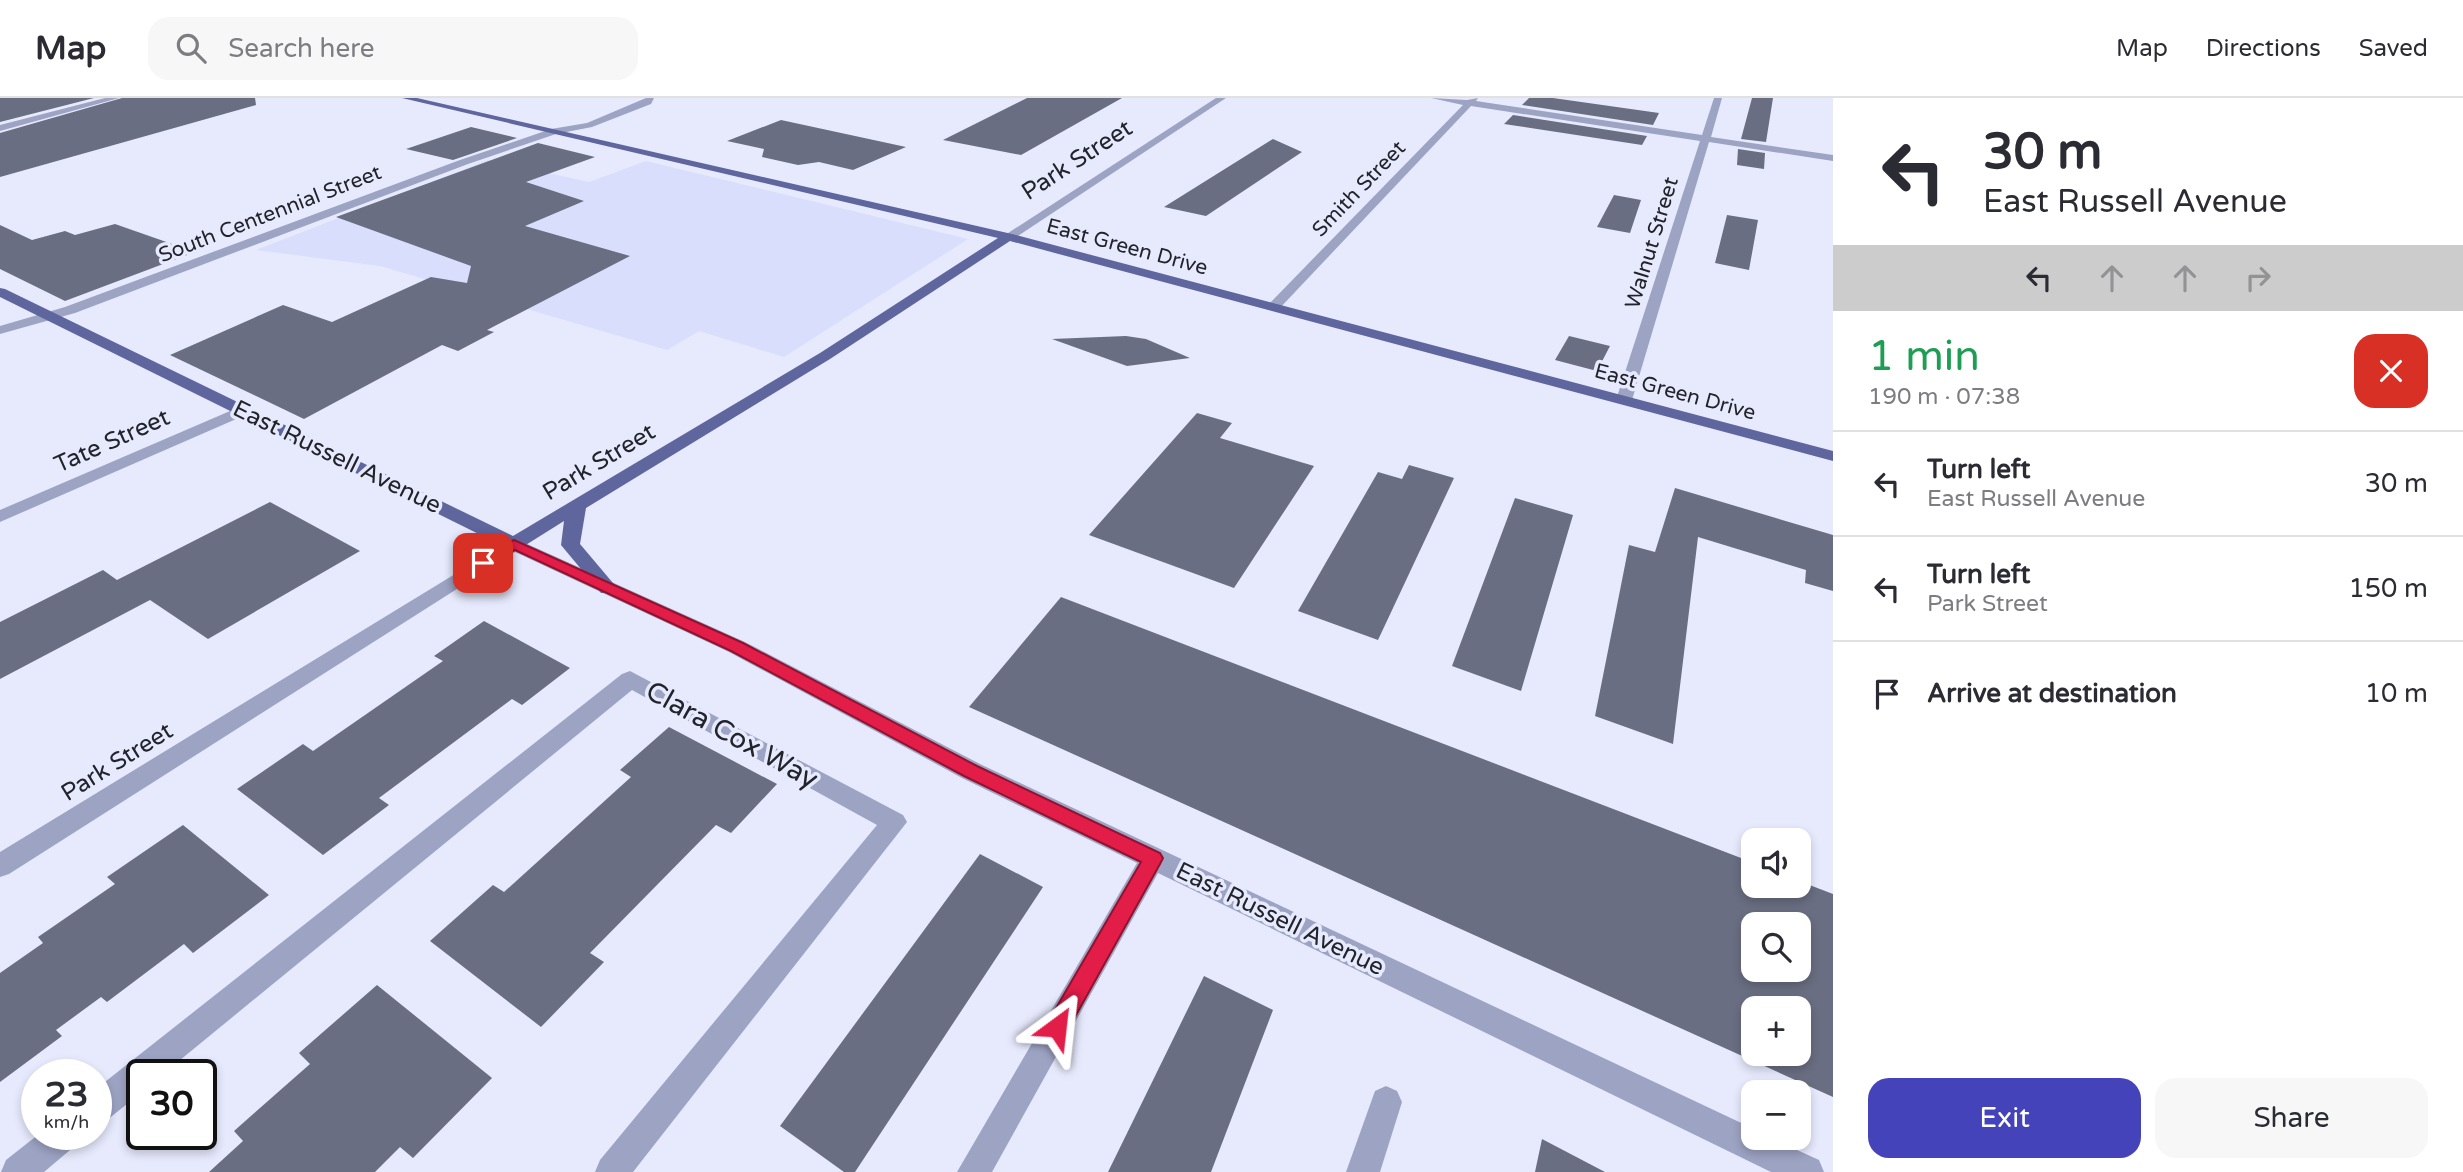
<!DOCTYPE html>
<meta charset="utf-8">
<style>
:root{--surface:#fff;--page:#f7f7f7;--text:#2b2b33;--muted:#7c7c81;--line:#e1e1e2;--accent:#4543b9}
body{margin:0;font-family:"Varela Round",sans-serif;background:var(--page);color:var(--text);height:100vh;display:flex;flex-direction:column;font-size:26px;white-space:nowrap}
*{box-sizing:border-box;margin:0}
p{font-size:23px;color:var(--muted)}
.icon{flex:none;width:38px;height:38px;fill:none;stroke:currentColor;stroke-width:2;stroke-linecap:round;stroke-linejoin:round}
.map{position:relative;flex:1;overflow:hidden}
.side{display:flex;flex-direction:column;background:var(--surface);width:630px}
.side>*{flex:none}
.top-card{background:#fff;color:var(--text);overflow:hidden}
.buttons{position:absolute;left:1741px;top:730px;display:grid;gap:14px}
.buttons a{display:grid;place-items:center;width:70px;height:70px;border-radius:14px;background:var(--surface);box-shadow:0 4px 10px #0003;font-size:35px}
.speed{position:absolute;left:21px;top:961px;display:flex;gap:14px;font-size:35px;font-weight:700;text-align:center}
.speed>*{display:grid;place-content:center;width:91px;height:91px;border-radius:50%;background:var(--surface);box-shadow:0 4px 10px #0003;line-height:1}
.speed small{font-size:18px;font-weight:400}
.speed .limit{border:4px solid #111;border-radius:10px;background:#fff;color:#111}
.pin{position:absolute;display:grid;place-items:center;width:60px;height:60px;color:#fff;margin:-30px;border-radius:14px;box-shadow:0 4px 10px #0006}
.me{position:absolute;width:77px;margin:-38px;rotate:30deg;stroke-linejoin:round;filter:drop-shadow(0 0 5px #0008)}
.turn{display:flex;align-items:center;gap:24px;height:147px;padding:0 35px;font-size:32px}
.turn .icon{width:91px;height:91px;stroke-width:2.5}
.turn b{display:block;font-size:49px;line-height:60px}
.lanes{display:flex;align-items:center;height:66px;padding:0 35px;background:#0003;justify-content:center;gap:35px;direction:ltr}
.lanes .off{opacity:.35}
.round{display:grid;place-items:center;flex:none;width:74px;height:74px;border-radius:21px;background:var(--page)}
.summary{display:flex;align-items:center;justify-content:space-between;height:119px;padding:0 35px}
h1{font-size:42px;font-weight:600;line-height:52px;color:#1e9e55}
.cta{display:flex;gap:14px;margin-top:auto;padding:14px 35px}
.cta a{flex:1;height:80px;border-radius:21px;background:var(--accent);color:#fff;font-size:28px;font-weight:600;line-height:80px;text-align:center}
.cta a+a{background:var(--page);color:var(--text)}
ul{padding:0;list-style:none}
li{display:flex;align-items:center;gap:21px;height:105px;padding:0 35px;border-top:2px solid var(--line)}
li div{flex:1}
li b{display:block;font-size:26px}
li em{font-style:normal}
header{display:flex;align-items:center;gap:42px;box-sizing:border-box;height:98px;padding:0 35px;background:var(--surface);border-bottom:2px solid var(--line)}
header strong{font-size:33px}
nav{display:flex;gap:38px;margin-inline-start:auto;font-size:24px}
.search{width:490px;height:63px;background:var(--page);display:flex;align-items:center;gap:18px;box-sizing:border-box;padding:0 24px;border-radius:21px;color:var(--muted);font-size:26px}
main{display:flex;flex:1;min-height:0}
.map>svg:first-child{display:block}
.built{fill:#d9defc}
.building{fill:#6a6e82;fill-rule:evenodd}
.lines{fill:none;stroke-linecap:round;stroke-linejoin:round}
.minor{fill:#9da3c3;fill-rule:evenodd}
.major{fill:#5f669e;fill-rule:evenodd}
.route{fill:#e11d48;stroke:#92132f;stroke-width:2}
.labels{text-anchor:middle;dominant-baseline:central;stroke-width:7;stroke-linejoin:round;paint-order:stroke}
.far-street-label{font-size:21px;fill:#22242c;stroke:#e7eafd}
.street-label{font-size:24px;fill:#22242c;stroke:#e7eafd}
.near-street-label{font-size:28px;fill:#22242c;stroke:#e7eafd}
</style>
<header>
<strong>Map</strong>
<div class="search"><svg class="icon" aria-label="search" viewBox="0 0 24 24"><circle cx="10" cy="10" r="6"/><path d="M15 15l6 6"/></svg>Search here</div>
<nav><a>Map</a><a>Directions</a><a>Saved</a></nav>
</header>
<main>
<div class="map">
<svg width="1833" height="1074" viewBox="0 0 1833 1074">
<rect width="100%" height="100%" fill="#e7eafd"/>
<!-- built -->
<path class="built" d="M488,62l101,22 57,-21 322,78 -184,118 -85,-26 -32,19 -287,-84 -124,-16z"/>
<!-- building -->
<path class="building" d="M0,0h94l-94,24z
M122,0h133l1,7 -256,72v-44z
M1027,0h95l-101,57 -78,-15z
M1529,0h24l106,15 -6,12 -131,-20z
M1752,0h21l-7,44 -25,-3z
M1513,17l134,21 -5,9 -138,-21z
M781,22l125,27 -53,23 -34,-8 -21,3 -36,-8 2,-8 -37,-8z
M471,29l46,11 -64,22 -47,-11z
M1273,41l29,13 -96,64 -42,-9z
M538,45l57,14 -69,25 58,19 -59,25 105,30 -143,74 7,2 -36,19 -16,-6 -138,74 -134,-64 113,-50 49,17 99,-45 36,6 4,-17 -135,-49z
M1738,51l27,4 -1,16 -27,-4z
M1614,97l27,5 -11,33 -33,-6z
M1727,117l31,5 -9,50 -34,-7z
M115,126l80,28 -130,49 -65,-32v-44l32,15 33,-9 10,4z
M1126,238l20,3 44,19 -63,8 -75,-27z
M1569,238l41,10 -13,25 -42,-11z
M1197,315l35,10 -12,15 94,28 -80,122 -145,-53z
M1409,367l45,13 -76,162 -80,-29 80,-139 24,7z
M1675,390l158,47v56l-28,-8 1,-13 -108,-33 -25,207 -78,-28 34,-171 26,7z
M1515,400l58,17 -52,176 -69,-25z
M270,404l90,49 -152,88 -58,-39 -150,79v-57l103,-52 14,10z
M1061,499l693,266v23h45v-5l34,13v203l-864,-390zM1754,826h45v46h-45zM1754,910h45v46h-45z
M484,523l86,47 -48,37 -10,-6 -133,99 10,7 -66,50 -86,-66 66,-45 10,7 130,-90 -9,-5z
M669,629l108,57 -46,49 -15,-8 -126,128 14,9 -63,65 -111,-86 63,-56 11,7 127,-115 -11,-7z
M183,727l86,70 -76,58 -9,-9 -77,58 -6,-5 -45,33 6,6 -62,46v-109l43,-30 -5,-6 77,-53 -8,-7z
M980,756l63,33 -188,285h-11l-64,-46z
M1204,878l69,34 -62,162h-103z
M377,887l115,93 -79,80 -13,-11 -25,25h-166l34,-31 -9,-10 76,-67 -11,-11z
M1542,1041l63,33h-70z"/>
<g class="lines">
<!-- minor -->
<path class="minor" d="M105,0h14l-119,33v-6z
M646,0h8l-3,6 -59,23 -36,7 -88,30 -393,149 -75,21v-8l65,-19 395,-147 91,-31 36,-6z
M1216,0h10l-214,142 -10,-3z
M1431,0l36,2 11,-2 -2,3 226,34 12,-37h8l-11,39 122,18v6l-124,-19 -77,258 -8,5 -8,-5 84,-259 -229,-35 -193,204h-10l-2,-3 197,-202z
M244,307l8,5 -2,3 -250,109v-12z
M514,440l231,104 235,122 774,365v9h17l48,22 5,12h-53l-613,-299 -166,299h-35l180,-309 -175,-85 -233,-126 -214,-100 -506,322 -9,3v-25z
M630,573l273,144 4,7 -274,350h-38l5,-12 277,-335 -245,-135 -469,384h-21v18l-35,28 -11,5v-36l526,-415z
M1386,988l11,5 5,11 -22,70h-34l29,-81z
M39,1036h42l-5,11 -32,27h-43l5,-12z"/>
<!-- major -->
<path class="major" d="M402,0h15l595,136 821,217v10l-823,-220 -180,118 -244,149 -6,36 38,45 -3,4h-14l-40,-48 3,-24 -43,27h-14l-507,-251v-9l5,1 508,247 307,-183 178,-115z"/>
</g>
<!-- route -->
<path class="route" d="M514,442l229,103 234,123 183,87 3,5 -3,6 -95,171 -8,3 -8,-3 -4,-8 4,-7 92,-158 -177,-86 -233,-125 -216,-101 -27,17h-10l-2,-4z"/>
<g class="labels">
<!-- far-street labels -->
<g class="far-street-label">
<text transform="translate(1359 91) rotate(-46)">Smith Street</text>
<text transform="translate(270 116) rotate(-21)">South Centennial Street</text>
<text transform="translate(1652 145) rotate(-73)">Walnut Street</text>
<text transform="translate(1127 149) rotate(15)">East Green Drive</text>
<text transform="translate(1675 294) rotate(15)">East Green Drive</text>
</g>
<!-- street labels -->
<g class="street-label">
<text transform="translate(1077 62) rotate(-33)">Park Street</text>
<text transform="translate(112 343) rotate(-24)">Tate Street</text>
<text transform="translate(337 359) rotate(26)">East Russell Avenue</text>
<text transform="translate(599 364) rotate(-31)">Park Street</text>
<text transform="translate(117 664) rotate(-32)">Park Street</text>
<text transform="translate(1280 821) rotate(26)">East Russell Avenue</text>
</g>
<!-- near-street labels -->
<g class="near-street-label">
<text transform="translate(732 637) rotate(29)">Clara Cox Way</text>
</g>
</g>
</svg>
<div class="buttons">
<a><svg class="icon" aria-label="sound" viewBox="0 0 24 24"><path d="M4 9h4l5-4v14l-5-4H4zM17 9q2 3 0 6"/></svg></a>
<a><svg class="icon" aria-label="search" viewBox="0 0 24 24"><circle cx="10" cy="10" r="6"/><path d="M15 15l6 6"/></svg></a>
<a>+</a>
<a>−</a>
</div>
<div class="speed"><div>23<small>km/h</small></div><div class="limit">30</div></div>
<div class="pin" style="left:483px;top:465px;background:#d93025"><svg class="icon" aria-label="arrive" viewBox="0 0 24 24"><path d="M6 21V4h12l-3 4 3 4H6"/></svg></div>
<svg class="me" style="left:1057px;top:929px" viewBox="-20 -20 40 40"><path d="M0-17L14 15 0 8-14 15z" fill="#e11d48" stroke="#fff" stroke-width="4"/></svg>
</div>
<section class="side">
<div class="top-card">
<div class="turn"><svg class="icon" aria-label="left" viewBox="0 0 24 24"><path d="M17 20v-9H6M10 6l-5 5 5 5"/></svg><div><b>30 m</b>East Russell Avenue</div></div>
<div class="lanes"><svg class="icon" aria-label="left" viewBox="0 0 24 24"><path d="M17 20v-9H6M10 6l-5 5 5 5"/></svg><svg class="icon off" aria-label="ahead" viewBox="0 0 24 24"><path d="M12 20V5M6 11l6-6 6 6"/></svg><svg class="icon off" aria-label="ahead" viewBox="0 0 24 24"><path d="M12 20V5M6 11l6-6 6 6"/></svg><svg class="icon off" aria-label="right" viewBox="0 0 24 24"><path d="M7 20v-9h11M14 6l5 5-5 5"/></svg></div>
</div>
<div class="summary"><div><h1>1 min</h1><p>190 m · 07:38</p></div><a class="round" style="background:#d93025;color:#fff"><svg class="icon" aria-label="close" viewBox="0 0 24 24"><path d="M6 6l12 12M18 6L6 18"/></svg></a></div>
<ul>
<li><svg class="icon" aria-label="left" viewBox="0 0 24 24"><path d="M17 20v-9H6M10 6l-5 5 5 5"/></svg><div><b>Turn left</b><p>East Russell Avenue</p></div><em>30 m</em></li>
<li><svg class="icon" aria-label="left" viewBox="0 0 24 24"><path d="M17 20v-9H6M10 6l-5 5 5 5"/></svg><div><b>Turn left</b><p>Park Street</p></div><em>150 m</em></li>
<li><svg class="icon" aria-label="arrive" viewBox="0 0 24 24"><path d="M6 21V4h12l-3 4 3 4H6"/></svg><div><b>Arrive at destination</b></div><em>10 m</em></li>
</ul>
<div class="cta"><a>Exit</a><a>Share</a></div>
</section>
</main>
